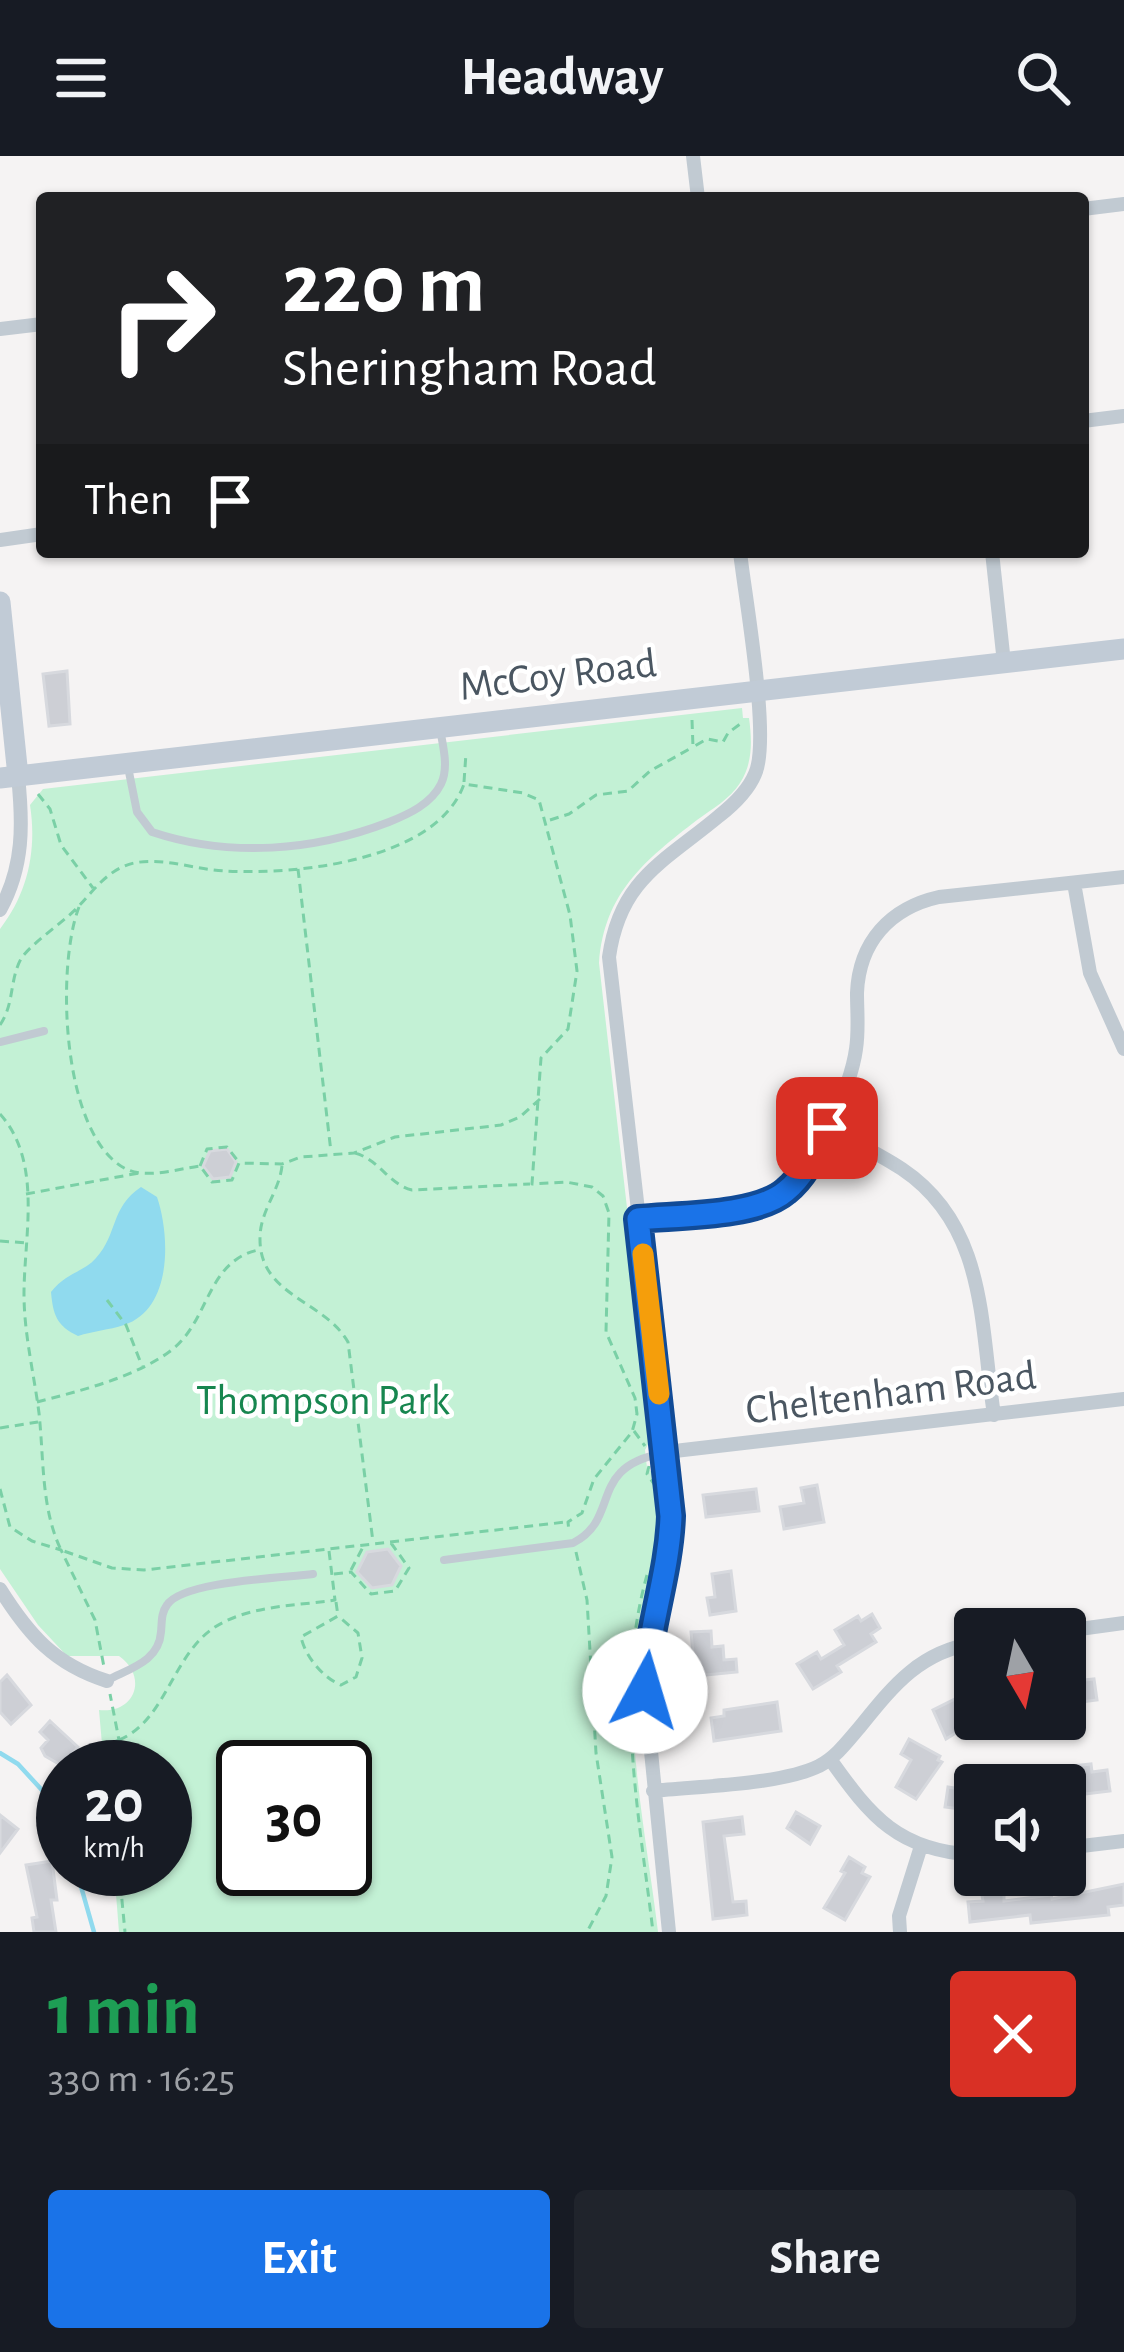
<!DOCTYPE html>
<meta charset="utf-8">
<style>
:root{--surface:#171b24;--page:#20242c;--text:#f1f3f6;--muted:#9ea1a6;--accent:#1a73e8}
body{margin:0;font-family:"Alegreya Sans",sans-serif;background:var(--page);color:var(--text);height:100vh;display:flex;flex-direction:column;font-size:45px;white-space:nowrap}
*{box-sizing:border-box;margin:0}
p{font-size:39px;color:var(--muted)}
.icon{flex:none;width:66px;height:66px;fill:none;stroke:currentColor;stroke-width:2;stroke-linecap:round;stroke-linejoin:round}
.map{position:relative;height:1776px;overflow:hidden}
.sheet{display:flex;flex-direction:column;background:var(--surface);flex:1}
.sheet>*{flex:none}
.top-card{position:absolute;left:36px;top:36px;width:1053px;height:366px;border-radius:12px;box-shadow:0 3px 9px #0004;background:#202124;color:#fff;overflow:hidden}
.needle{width:78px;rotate:171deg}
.buttons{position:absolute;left:954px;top:1452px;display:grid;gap:24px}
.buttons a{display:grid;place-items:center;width:132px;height:132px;border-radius:12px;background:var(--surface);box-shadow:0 3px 9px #0004;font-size:60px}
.speed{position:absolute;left:36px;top:1584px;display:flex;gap:24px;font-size:60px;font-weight:700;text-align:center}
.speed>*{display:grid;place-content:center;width:156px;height:156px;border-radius:50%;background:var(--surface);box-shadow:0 3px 9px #0004;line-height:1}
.speed small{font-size:30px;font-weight:400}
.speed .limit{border:6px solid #111;border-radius:18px;background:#fff;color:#111}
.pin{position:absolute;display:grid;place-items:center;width:102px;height:102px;color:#fff;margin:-51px;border-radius:24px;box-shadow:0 6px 18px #0006}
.me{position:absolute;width:132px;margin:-66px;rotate:6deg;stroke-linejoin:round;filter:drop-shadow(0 0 9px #0008)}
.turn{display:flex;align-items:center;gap:42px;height:252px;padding:0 48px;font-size:54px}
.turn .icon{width:156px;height:156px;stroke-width:2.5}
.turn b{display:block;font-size:84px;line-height:102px}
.then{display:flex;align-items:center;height:114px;padding:0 48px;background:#0003;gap:24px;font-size:45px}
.round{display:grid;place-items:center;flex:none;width:126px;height:126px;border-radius:12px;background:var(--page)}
.summary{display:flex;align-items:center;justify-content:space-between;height:204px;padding:0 48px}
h1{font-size:72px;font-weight:600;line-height:90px;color:#1e9e55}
.primary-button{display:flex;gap:24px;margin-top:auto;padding:24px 48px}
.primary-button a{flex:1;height:138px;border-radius:12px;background:var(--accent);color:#fff;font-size:48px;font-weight:600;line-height:138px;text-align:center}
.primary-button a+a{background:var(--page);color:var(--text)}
header{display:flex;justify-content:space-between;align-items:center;height:156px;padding:0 48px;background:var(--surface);font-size:54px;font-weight:600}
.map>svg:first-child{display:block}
.green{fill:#c3f1d5;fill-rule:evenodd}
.water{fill:#90daee}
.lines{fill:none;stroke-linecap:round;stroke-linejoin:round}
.stream{stroke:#90daee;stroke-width:4.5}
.building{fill:#cdcfd5;stroke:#d7d9de;stroke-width:3}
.path{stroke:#7ad0a6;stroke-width:3;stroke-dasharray:9 6;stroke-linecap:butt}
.lane{stroke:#c1cad2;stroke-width:8}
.street{stroke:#c1cad2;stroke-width:14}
.secondary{stroke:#c1cbd6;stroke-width:21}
.route-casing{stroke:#114b97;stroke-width:30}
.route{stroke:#1a73e8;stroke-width:21}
.slow{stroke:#f59e0b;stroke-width:21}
.labels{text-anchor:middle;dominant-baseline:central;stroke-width:9;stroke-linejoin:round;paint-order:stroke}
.street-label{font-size:42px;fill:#4a5661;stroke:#fff}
.park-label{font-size:42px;fill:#17864f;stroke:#fff}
</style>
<header><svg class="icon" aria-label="menu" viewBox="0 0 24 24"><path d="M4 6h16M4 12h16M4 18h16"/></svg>Headway<svg class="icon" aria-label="search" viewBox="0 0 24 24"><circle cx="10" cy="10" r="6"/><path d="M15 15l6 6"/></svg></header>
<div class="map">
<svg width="1124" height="1776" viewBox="0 0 1124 1776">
<rect width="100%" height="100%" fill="#f5f3f3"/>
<!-- green -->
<path class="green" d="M742,552l1,10h6c3,22 4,45 -9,65 -10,16 -28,26 -43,37 -52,40 -93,73 -98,143l54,472 -8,15 2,18 10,8c15,66 -17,134 -23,200 -6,75 15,179 24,256h-539l-5,-63h51v-102h-61l-5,-57c37,4 49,-34 20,-54h-52l-29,-31 -38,-56v-640c28,-36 37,-79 30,-124l13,-16zM243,1611h102v102h-102z"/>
<!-- water -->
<path class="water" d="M141,1031l16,10c13,38 16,112 -33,128 -15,5 -31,6 -46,11 -21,-10 -25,-21 -27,-44 16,-20 33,-20 45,-34 22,-24 14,-50 45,-71z"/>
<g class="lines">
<!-- stream -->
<path class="stream" d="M0,1597l18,11 45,49
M76,1713l18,63"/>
</g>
<!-- building -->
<path class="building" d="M67,515l3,53 -21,2 -6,-52z
M227,993l9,13 -6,15 -17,2 -10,-13 7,-15z
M817,1329l7,37 -40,7 -4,-22 24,-4 -3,-15z
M756,1333l3,22 -53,6 -3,-22z
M388,1393l13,17 -9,19 -20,3 -15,-16 10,-20z
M731,1415l5,40 -26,4 -3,-17 8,-1 -3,-23z
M872,1458l8,14 -9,6 5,8 -39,24 4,6 -28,17 -16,-25 20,-12 4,7 23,-14 -9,-15 23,-14 3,5z
M711,1475l1,16 11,-1 1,14 12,-1 1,13 -42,4 -4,-44z
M7,1519l24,30 -20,19 -11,-12v-30z
M1094,1523l3,21 -32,4v-22z
M975,1533v32l-29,18 -13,-29z
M777,1546l4,29 -67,10 -3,-23 13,-2v-6z
M996,1563h31l3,10 -28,8z
M50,1565l28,26 -7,8 13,12h-20l-19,-11 -4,-8 7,-8 -8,-8z
M909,1583l31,17 -2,4 4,2 -26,37 -20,-12 15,-27 -10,-6z
M1091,1608l1,8 15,-2 3,21 -42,5 -3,-21 7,-1 -1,-8z
M948,1631l27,4v20l-30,-4z
M796,1656l24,14 -10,18 -23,-16z
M0,1659l18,14 -18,24z
M742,1661l2,17 -20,2 9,66 13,-1 1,14 -34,4 -10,-97z
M849,1701l16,10 -3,6 8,4 -25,43 -21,-12 21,-35 -4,-2z
M52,1705l5,39h-6l5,32h-22l-2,-14 5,-1 -11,-52z
M1124,1728v21l-16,2 1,8 -78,8 -1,-8 -60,7 -2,-20 15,-1 -1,-6 22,-2v8l47,-6 1,4z"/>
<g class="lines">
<!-- path -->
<path class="path" d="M692,564l1,27 14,-8 16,3 5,-9 16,-12
M464,626l2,-29
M38,638l12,15 11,36 32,43
M550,664l19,-6 27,-19 32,-4 22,-20 43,-24
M298,713l33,283
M79,751c-23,59 -18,229 47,262 20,10 52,0 74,-3l12,16 20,-2 7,-17 43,1 19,-7 53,-4 41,-16 106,-12 19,-8 20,-18
M0,869c15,-22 9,-46 22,-68 16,-19 38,-32 55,-49 17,-18 31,-39 57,-45 29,-6 63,7 92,8 70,4 211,-10 238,-87l59,9 16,7 31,115 7,56 -9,58 -27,29 -9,126 34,-2 26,5 11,9 6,17 -3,119 29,66 2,16 -5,18 -38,47 -12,34 -14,9 1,10
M0,958c43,48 24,122 24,180 0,40 10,80 15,119 5,47 2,95 22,137l51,18 32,2 422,-48
M355,997c25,7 33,31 57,37l118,-6
M200,1010l7,-17 20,-2 11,14
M282,1010c-3,26 -22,45 -22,72 -1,58 64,62 88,104l25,200
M26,1038l113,-21
M0,1085l28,2
M107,1144l19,25 16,41
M37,1246c42,-11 96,-24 132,-50 41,-29 36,-90 89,-102
M0,1272l38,-6
M634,1275l11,15
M649,1310l-2,8 7,10
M0,1333l10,38 22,14 29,9 34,70 9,47
M576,1396l11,48 9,153 16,104 -6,39 -19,36
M351,1414l12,-23
M334,1418l17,-2 20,22 24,-3 14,-23 -18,-25
M647,1419c-33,117 -8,238 6,357
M336,1446l2,14 -37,21c4,19 22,41 40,48l15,-8 6,-19 -4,-25 -20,-17
M119,1584c47,-19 53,-85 96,-113 35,-22 81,-21 120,-27l-6,-49
M109,1611l-2,-22 12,-5 -9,-46
M119,1713l6,63"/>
<!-- lane -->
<path class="lane" d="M128,611l9,45 15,20c78,26 162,19 237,-10 20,-8 42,-18 52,-38 8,-16 2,-38 -1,-55
M0,886l44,-11
M444,1404l129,-17c49,-25 13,-76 91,-90
M108,1524c23,-12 51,-19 53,-48 1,-10 0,-19 6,-27 15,-24 116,-27 146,-31"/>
<!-- street -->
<path class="street" d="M693,0l5,42
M1083,53l41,-5
M0,173l42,-5
M1083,265l41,-5
M0,384l42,-6
M992,396l12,111
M1074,727l16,90 34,76
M0,754c24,-44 23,-86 18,-134
M827,972c25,13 51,25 75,41 85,57 78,155 92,246
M639,1063c39,-4 112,-2 144,-25 32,-22 68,-107 73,-145 3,-19 1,-37 1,-56 2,-51 33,-85 82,-96l185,-20
M666,1296l458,-53
M0,1433c29,46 54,75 107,92
M1065,1475l59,-8
M830,1603c41,58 69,92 145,96
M653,1635c45,-5 127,-6 166,-25 17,-9 28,-24 40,-38 34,-42 60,-76 116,-85
M1065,1692l59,-7
M669,1776l-24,-241 7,-71 18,-73 -1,-66 -60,-524c11,-78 55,-95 110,-141 14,-11 29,-25 36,-42 16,-34 -10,-177 -15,-222
M900,1776l-1,-16 22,-70"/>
<!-- secondary -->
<path class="secondary" d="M0,446l18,174
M0,622l1124,-129"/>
</g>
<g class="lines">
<defs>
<path id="route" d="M645,1535c2,-60 24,-116 26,-175l-33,-297c40,-4 118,-2 148,-28 20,-16 30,-41 41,-63"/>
</defs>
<!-- route casing -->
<use href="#route" class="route-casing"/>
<!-- route -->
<use href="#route" class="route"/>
<!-- slow -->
<path class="slow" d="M643,1098l16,140"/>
</g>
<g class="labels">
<!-- street labels -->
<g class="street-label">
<text transform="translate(558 519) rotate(-7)">McCoy Road</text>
<text transform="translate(891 1237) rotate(-7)">Cheltenham Road</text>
</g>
<!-- park labels -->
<g class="park-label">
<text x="323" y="1245">Thompson Park</text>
</g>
</g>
</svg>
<div class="buttons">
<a><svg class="needle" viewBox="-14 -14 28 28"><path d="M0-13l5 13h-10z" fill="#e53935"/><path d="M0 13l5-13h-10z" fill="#9ea1a6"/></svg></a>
<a><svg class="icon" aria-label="sound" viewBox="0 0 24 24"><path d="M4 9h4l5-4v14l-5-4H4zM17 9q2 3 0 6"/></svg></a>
</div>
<div class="speed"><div>20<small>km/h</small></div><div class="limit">30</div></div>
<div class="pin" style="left:827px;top:972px;background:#d93025"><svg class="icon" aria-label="arrive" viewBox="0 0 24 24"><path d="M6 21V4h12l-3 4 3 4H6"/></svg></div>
<svg class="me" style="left:645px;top:1535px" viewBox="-20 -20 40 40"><circle r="19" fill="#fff"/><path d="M0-13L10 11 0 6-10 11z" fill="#1a73e8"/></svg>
<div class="top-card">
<div class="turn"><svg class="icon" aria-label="right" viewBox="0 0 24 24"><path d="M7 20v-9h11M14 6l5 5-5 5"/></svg><div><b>220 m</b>Sheringham Road</div></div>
<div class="then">Then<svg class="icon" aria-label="arrive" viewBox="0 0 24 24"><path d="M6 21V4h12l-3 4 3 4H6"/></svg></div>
</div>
</div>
<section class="sheet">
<div class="summary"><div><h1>1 min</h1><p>330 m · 16:25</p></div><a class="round" style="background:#d93025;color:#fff"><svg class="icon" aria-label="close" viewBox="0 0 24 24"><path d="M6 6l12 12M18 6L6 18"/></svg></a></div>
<div class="primary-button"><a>Exit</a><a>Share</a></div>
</section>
